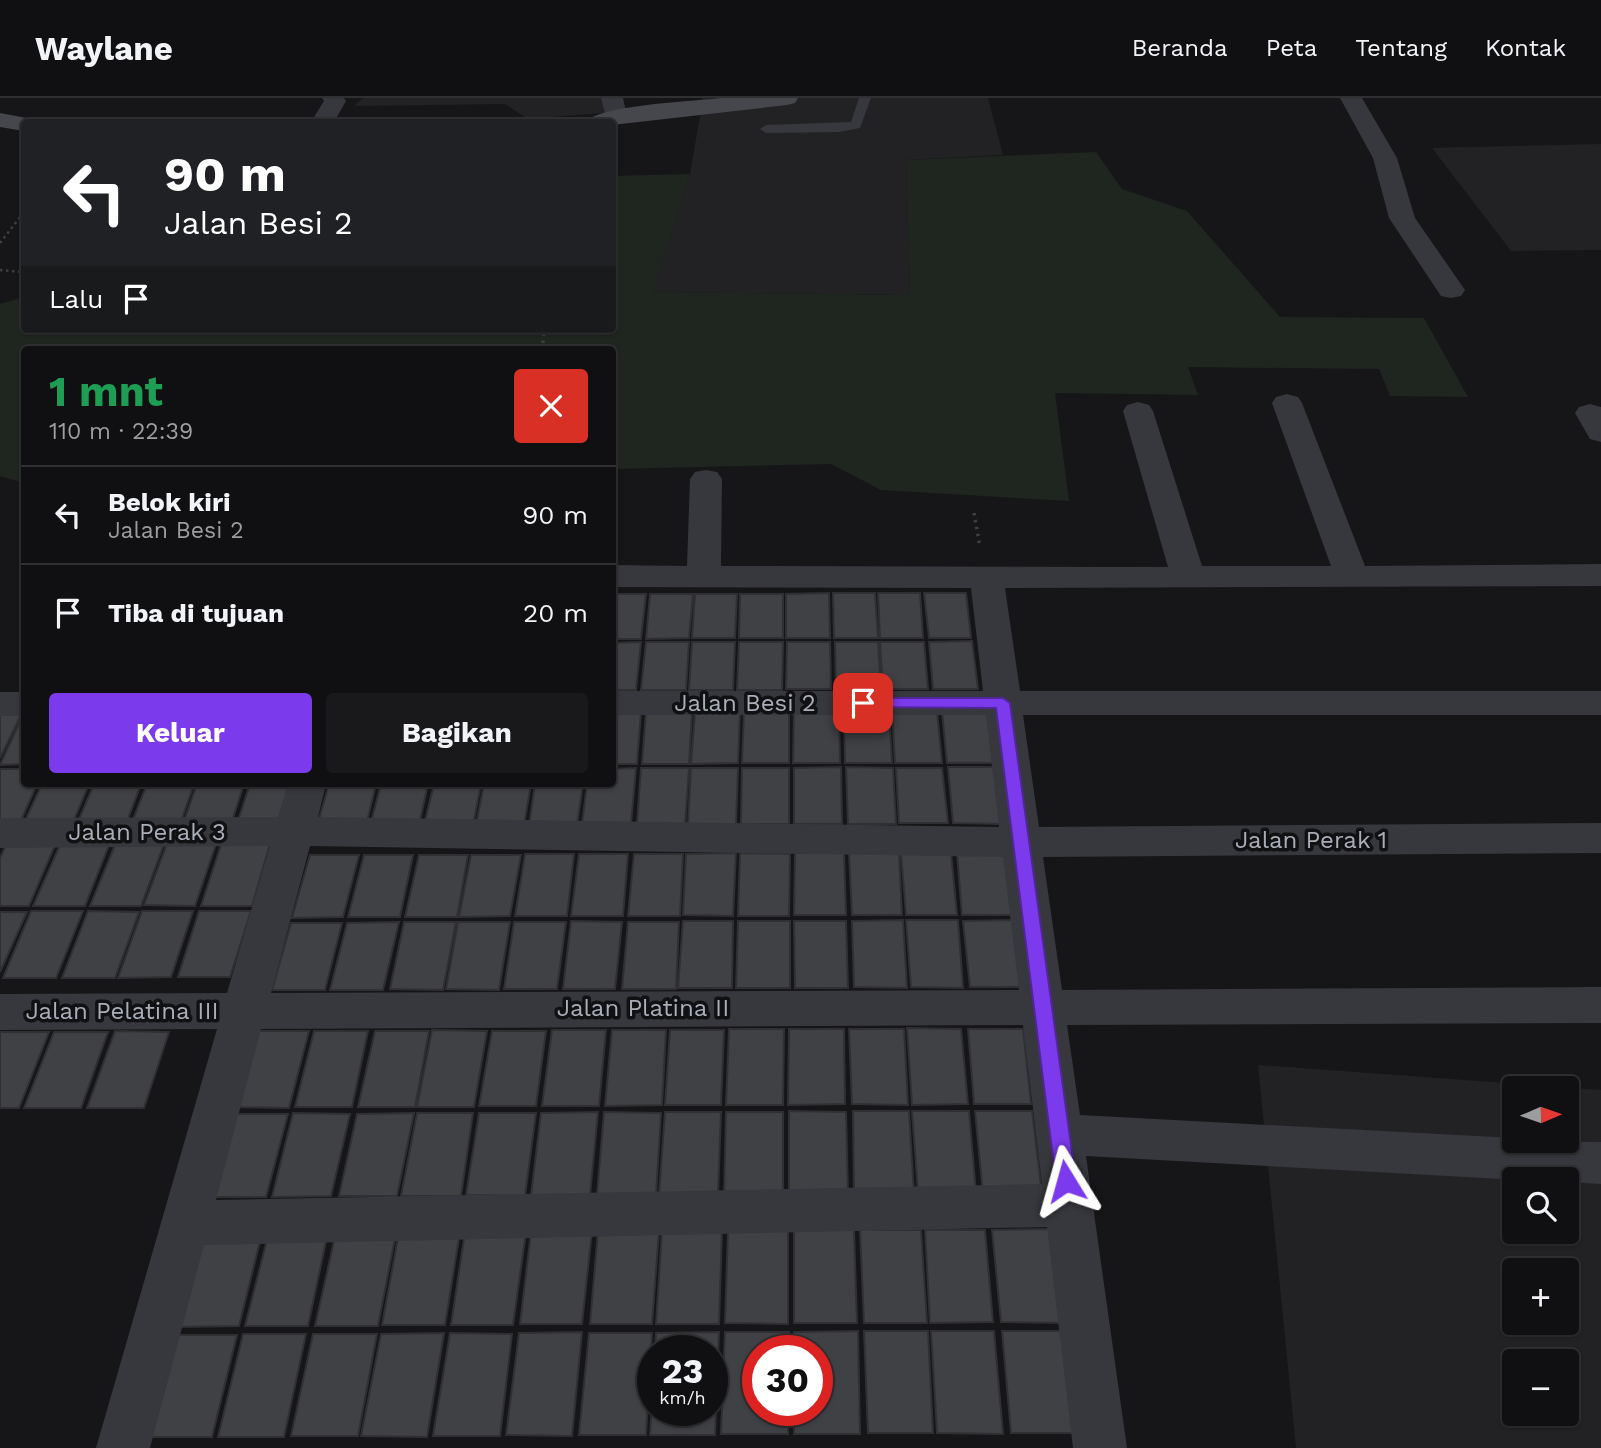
<!DOCTYPE html>
<html lang="id">
<meta charset="utf-8">
<style>
:root{--surface:#101012;--page:#19191b;--text:#f1f3f6;--muted:#9c9d9f;--line:#303032;--accent:#7c3aed}
body{margin:0;font-family:"Work Sans",sans-serif;background:var(--page);color:var(--text);height:100vh;display:flex;flex-direction:column;font-size:26px;white-space:nowrap}
*{box-sizing:border-box;margin:0}
p{font-size:23px;color:var(--muted)}
.icon{flex:none;width:38px;height:38px;fill:none;stroke:currentColor;stroke-width:2;stroke-linecap:round;stroke-linejoin:round}
.map{position:relative;flex:1;overflow:hidden}
.panel{position:absolute;left:21px;top:248px;width:595px;height:441px;display:flex;flex-direction:column;background:var(--surface);border-radius:7px;box-shadow:0 2px 5px #0004,0 0 0 2px var(--line)}
.panel>*{flex:none}
.hud{position:absolute;left:21px;top:21px;width:595px;height:214px;border-radius:7px;box-shadow:0 2px 5px #0004,0 0 0 2px var(--line);background:#202124;color:#fff;overflow:hidden}
.needle{width:46px;rotate:88deg}
.fabs{position:absolute;left:1502px;top:978px;display:grid;gap:14px}
.fabs a{display:grid;place-items:center;width:77px;height:77px;border-radius:7px;background:var(--surface);box-shadow:0 2px 5px #0004,0 0 0 2px var(--line);font-size:35px}
.speed{position:absolute;left:637px;top:1237px;display:flex;gap:14px;font-size:35px;font-weight:700;text-align:center}
.speed>*{display:grid;place-content:center;width:91px;height:91px;border-radius:50%;background:var(--surface);box-shadow:0 2px 5px #0004,0 0 0 2px var(--line);line-height:1}
.speed small{font-size:18px;font-weight:400}
.speed .limit{border:10px solid #d22;background:#fff;color:#111}
.pin{position:absolute;display:grid;place-items:center;width:60px;height:60px;color:#fff;margin:-30px;border-radius:14px;box-shadow:0 4px 10px #0006}
.me{position:absolute;width:77px;margin:-38px;rotate:352deg;stroke-linejoin:round;filter:drop-shadow(0 0 5px #0008)}
.turn{display:flex;align-items:center;gap:24px;height:147px;padding:0 28px;font-size:32px}
.turn .icon{width:91px;height:91px;stroke-width:2.5}
.turn b{display:block;font-size:49px;line-height:60px}
.then{display:flex;align-items:center;height:66px;padding:0 28px;background:#0003;gap:14px;font-size:26px}
.round{display:grid;place-items:center;flex:none;width:74px;height:74px;border-radius:7px;background:var(--page)}
.summary{display:flex;align-items:center;justify-content:space-between;height:119px;padding:0 28px}
h1{font-size:42px;font-weight:700;line-height:52px;color:#1e9e55}
.primary-button{display:flex;gap:14px;margin-top:auto;padding:14px 28px}
.primary-button a{flex:1;height:80px;border-radius:7px;background:var(--accent);color:#fff;font-size:28px;font-weight:700;line-height:80px;text-align:center}
.primary-button a+a{background:var(--page);color:var(--text)}
ul{padding:0;list-style:none}
li{display:flex;align-items:center;gap:21px;height:98px;padding:0 28px;border-top:2px solid var(--line)}
li div{flex:1}
li b{display:block;font-size:26px}
li em{font-style:normal}
header{display:flex;align-items:center;gap:42px;box-sizing:border-box;height:98px;padding:0 35px;background:var(--surface);border-bottom:2px solid var(--line)}
header strong{font-size:33px}
nav{display:flex;gap:38px;margin-inline-start:auto;font-size:24px}
.map>svg:first-child{display:block}
.built{fill:#222225;fill-rule:evenodd}
.green{fill:#1e261f}
.building{fill:#404145;stroke:#303034;stroke-width:2}
.lines{fill:none;stroke-linecap:round;stroke-linejoin:round}
.path-far1{stroke:#3d3f44;stroke-width:2.5;stroke-dasharray:2.5 3.5;stroke-linecap:butt}
.path{stroke:#3d3f44;stroke-width:3.5;stroke-dasharray:2.5 4.5;stroke-linecap:butt}
.lane{fill:#37383d;fill-rule:evenodd}
.street{fill:#37383d;fill-rule:evenodd}
.secondary{fill:#45474d;fill-rule:evenodd}
.route{fill:#7c3aed;stroke:#51269a;stroke-width:2}
.labels{text-anchor:middle;dominant-baseline:central;stroke-width:7;stroke-linejoin:round;paint-order:stroke}
.street-label{font-size:24px;fill:#a8adb8;stroke:#111113}
</style>
<header>
<strong>Waylane</strong>
<nav><a>Beranda</a><a>Peta</a><a>Tentang</a><a>Kontak</a></nav>
</header>
<div class="map">
<svg width="1601" height="1350" viewBox="0 0 1601 1350">
<rect width="100%" height="100%" fill="#161618"/>
<!-- built -->
<path class="built" d="M363,0h250v14l-85,7 -23,-15 -151,2z
M703,0h285l15,57 -97,5 4,135 -258,-3 38,-118z
M1601,46v106l-90,1 -79,-103z
M1258,967l343,25v358h-305zM1514,990h52v53h-52zM1514,1082h52v52h-52zM1514,1172h52v53h-52zM1514,1264h52v52h-52z"/>
<!-- green -->
<path class="green" d="M1096,54l26,37 65,22 93,106 144,1 44,79 -78,-1 -11,-27 -191,-2 10,28 -143,-2 14,108 -188,-11 -50,-26 -218,5 -1,-119h-588v133l-24,-7v-172l24,-7v32h588l1,-153 77,-2 -37,118 257,3 -4,-135z"/>
<!-- building -->
<path class="building" d="M829,495l1,45h-44v-44z
M833,495h42l3,45h-44z
M878,495h42l3,45h-43z
M924,495h42l5,45h-42z
M612,496h34l-5,45h-29z
M650,496h43l-4,44 -43,1z
M695,496h42l-2,44h-43z
M740,496h43v44h-44z
M972,543l6,48h-45l-4,-47z
M641,544l-5,48h-24v-47z
M646,544h43l-3,48h-45z
M692,544h43l-2,48h-44z
M739,544h44l-1,48h-45z
M787,544h43l1,47h-45z
M835,544h43l3,47h-45z
M880,544h44l4,47h-45z
M744,613h45v52h-47z
M794,613h45l1,52h-47z
M844,613h45l3,52h-47z
M892,613h45l5,52h-47z
M942,613h46l6,52h-47z
M0,614l22,1 -22,45z
M612,614h29l-4,52h-25z
M646,614h46l-3,52h-47z
M695,614h45l-2,51 -47,1z
M24,615v51l-24,1z
M841,669l1,57h-48v-56z
M846,669l47,1 3,56h-48z
M948,669h47l7,57 -49,-1z
M636,670l-5,56h-49l5,-40h25v-15z
M641,670h48l-4,57 -48,-1z
M691,670h47l-2,56h-48z
M742,670h47v56h-48z
M896,670h46l6,55h-49z
M0,671h24v15h13l-18,41h-19z
M42,686h47l-17,41h-49z
M94,686h47l-15,40h-49z
M147,686h47l-14,40 -49,1z
M197,686h47l-13,40h-48z
M250,686h47l-12,40h-48z
M329,686h47l-10,42h-49z
M381,686h47l-9,41 -49,1z
M434,686h47l-8,41h-49z
M484,686h47l-7,41h-48z
M535,686h48l-6,41h-48z
M164,746l-23,62h-51l25,-61z
M167,746h49l-21,62 -51,-1z
M270,746l-18,62h-51l20,-61z
M6,747h49l-26,61h-29v-48z
M60,747h49l-24,61h-52z
M736,755l-3,63 -50,-1 3,-61z
M740,755l50,1 -1,62h-51z
M795,755h49l2,62h-52z
M849,755h50l3,62h-50z
M901,755h50l6,62h-51z
M957,755h50l7,62h-52z
M525,756h49l-7,62h-52z
M579,756h49l-5,62h-52z
M634,756h49l-3,62h-52z
M310,757h49l-16,62 -51,1z
M364,757h49l-13,62h-52z
M419,757h49l-11,62h-52z
M471,757h50l-11,61 -51,1z
M31,813h52l-27,67h-53z
M88,813l51,1 -24,66h-53z
M142,813h51l-22,66 -53,1z
M199,813h52l-21,66h-52z
M0,814h27l-27,60z
M903,822l4,68 -53,-1 -2,-66z
M906,822h52l5,68 -52,-1z
M1015,822l8,67h-53l-7,-66z
M571,823l51,1 -7,67h-52z
M683,823h50l-1,67h-54z
M738,823h52v67h-54z
M794,823h52l2,67h-53z
M399,824l-16,68h-53l17,-67z
M404,824h52l-13,68 -53,-1z
M458,824h52l-11,68 -53,-1z
M514,824h52l-9,67h-53z
M628,824h51l-3,67h-54z
M291,825h51l-17,67h-53z
M907,930l54,1 7,75 -56,1z
M729,931h55l-1,76h-57z
M789,931h55l1,75 -57,1z
M849,931h55l4,76 -56,-1z
M968,931h55l8,75h-57z
M432,932l55,1 -13,76h-57z
M552,932h54l-7,76h-57z
M612,932h54l-4,75 -57,1z
M670,932h54l-3,75h-56z
M115,933l54,1 -25,76h-57z
M255,933h54l-20,77 -56,-1z
M314,933h54l-16,76h-57z
M375,933h54l-14,76h-57z
M492,933h54l-10,75h-57z
M0,934h49l-30,76h-19z
M54,934h54l-27,76h-57z
M789,1013l57,1 2,82h-59z
M853,1013h56l5,83h-60z
M912,1013h57l7,82h-58z
M975,1013h57l10,83h-59z
M598,1014l-8,83h-59l10,-82z
M604,1014l57,1 -5,82h-59z
M665,1014h56l-3,83h-59z
M726,1014h57v82l-59,1z
M293,1015l57,1 -19,82 -59,1z
M414,1015l-17,83h-58l18,-82z
M417,1015h56l-12,83h-60z
M479,1015h57l-11,83 -59,-1z
M231,1016h57l-22,83h-58z
M1052,1131l11,94 -62,-1 -9,-92z
M728,1132h60v94l-63,-1z
M794,1132h60l3,93h-63z
M860,1132h61l6,93h-63z
M925,1132h60l8,92 -63,1z
M592,1133l-10,93h-62l11,-92z
M598,1133h61l-7,93h-62z
M662,1133h60l-3,93h-63z
M269,1134h59l-20,94h-63z
M336,1134l60,1 -18,93h-63z
M399,1134h61l-15,93h-63z
M465,1134h61l-13,93h-62z
M202,1135h60l-23,93 -64,1z
M858,1233l2,103h-66v-24h23v-59h-23v-19z
M864,1233h64l5,102h-65z
M931,1233h63l9,103 -66,-1z
M1002,1233h62l13,102h-66z
M582,1234l-10,104 -66,-1 13,-102z
M719,1234l-4,103h-65l3,-50v25h59v-59h-57l1,-18z
M725,1234h64l-1,19h-30v59h30v24h-67z
M444,1235l-17,104 -66,-1 20,-102z
M450,1235l62,1 -12,102h-67z
M589,1235h63l-6,102h-67z
M243,1236h63l-22,103h-66z
M313,1236h64l-19,102h-67z
M173,1237h64l-25,102h-67z"/>
<g class="lines">
<!-- path-far1 -->
<path class="path-far1" d="M0,145l24,-31
M0,172l24,2
M543,237l1,-6"/>
<!-- path -->
<path class="path" d="M542,252l2,-17
M974,415l6,34"/>
<!-- lane -->
<path class="lane" d="M859,0h12l-11,30 -21,4 -73,1 -6,-4 6,-4 85,-3z"/>
<!-- street -->
<path class="street" d="M322,0h22l2,3 -12,21h-23l13,-21z
M601,0h22l4,18 -4,5h-16z
M1340,0h22l35,60 18,60 50,72 -4,6 -10,2 -10,-2 -52,-78 -16,-60z
M1287,296l11,3 4,6 63,163 236,-2v22l-596,2 15,103h581v24h-578l16,112 562,-4v30l-558,4 19,133 539,-3v36l-534,2 13,90 434,23v3l87,1v42l-35,-2v-2h-45l-435,-24 41,292h-54l-26,-221 -843,18 -54,203h-54l121,-419 -217,1v-36l227,-1 43,-147 -270,2v-30l278,-1 10,-33h38l-8,33 681,10 -13,-112h-374v-24h371l-12,-103 -359,-1v-22l75,1 3,-87 5,-7 11,-2 11,2 5,7 -1,87 447,1 -45,-156 4,-6 11,-3 11,3 4,6 49,155h129l-59,-163 4,-6zM310,748l693,11 16,133 -748,3zM1023,927l19,159 -826,16 45,-171z
M1590,306l11,3v35l-11,-3 -15,-26 4,-6z
M0,594h24v24h-24z"/>
<!-- secondary -->
<path class="secondary" d="M722,0h76l-3,5 -8,2 -175,20v-3h-26c12,-17 111,-21 136,-24z
M0,15l32,6 3,3h-11v9l-24,-4z"/>
</g>
<!-- route -->
<path class="route" d="M863,600h140l7,5 66,478 -3,7 -7,2 -7,-2 -3,-7 -60,-473 -138,-1 -2,-4z"/>
<g class="labels">
<!-- street labels -->
<g class="street-label">
<text x="745" y="605">Jalan Besi 2</text>
<text x="147" y="734">Jalan Perak 3</text>
<text x="1311" y="742">Jalan Perak 1</text>
<text x="643" y="910">Jalan Platina II</text>
<text x="122" y="913">Jalan Pelatina III</text>
</g>
</g>
</svg>
<div class="fabs">
<a><svg class="needle" viewBox="-14 -14 28 28"><path d="M0-13l5 13h-10z" fill="#e53935"/><path d="M0 13l5-13h-10z" fill="#9c9d9f"/></svg></a>
<a><svg class="icon" aria-label="search" viewBox="0 0 24 24"><circle cx="10" cy="10" r="6"/><path d="M15 15l6 6"/></svg></a>
<a>+</a>
<a>−</a>
</div>
<div class="speed"><div>23<small>km/h</small></div><div class="limit">30</div></div>
<div class="pin" style="left:863px;top:605px;background:#d93025"><svg class="icon" aria-label="arrive" viewBox="0 0 24 24"><path d="M6 21V4h12l-3 4 3 4H6"/></svg></div>
<svg class="me" style="left:1066px;top:1083px" viewBox="-20 -20 40 40"><path d="M0-17L14 15 0 8-14 15z" fill="#7c3aed" stroke="#fff" stroke-width="4"/></svg>
<div class="hud">
<div class="turn"><svg class="icon" aria-label="left" viewBox="0 0 24 24"><path d="M17 20v-9H6M10 6l-5 5 5 5"/></svg><div><b>90 m</b>Jalan Besi 2</div></div>
<div class="then">Lalu<svg class="icon" aria-label="arrive" viewBox="0 0 24 24"><path d="M6 21V4h12l-3 4 3 4H6"/></svg></div>
</div>
<section class="panel">
<div class="summary"><div><h1>1 mnt</h1><p>110 m · 22:39</p></div><a class="round" style="background:#d93025;color:#fff"><svg class="icon" aria-label="close" viewBox="0 0 24 24"><path d="M6 6l12 12M18 6L6 18"/></svg></a></div>
<ul>
<li><svg class="icon" aria-label="left" viewBox="0 0 24 24"><path d="M17 20v-9H6M10 6l-5 5 5 5"/></svg><div><b>Belok kiri</b><p>Jalan Besi 2</p></div><em>90 m</em></li>
<li><svg class="icon" aria-label="arrive" viewBox="0 0 24 24"><path d="M6 21V4h12l-3 4 3 4H6"/></svg><div><b>Tiba di tujuan</b></div><em>20 m</em></li>
</ul>
<div class="primary-button"><a>Keluar</a><a>Bagikan</a></div>
</section>
</div>
